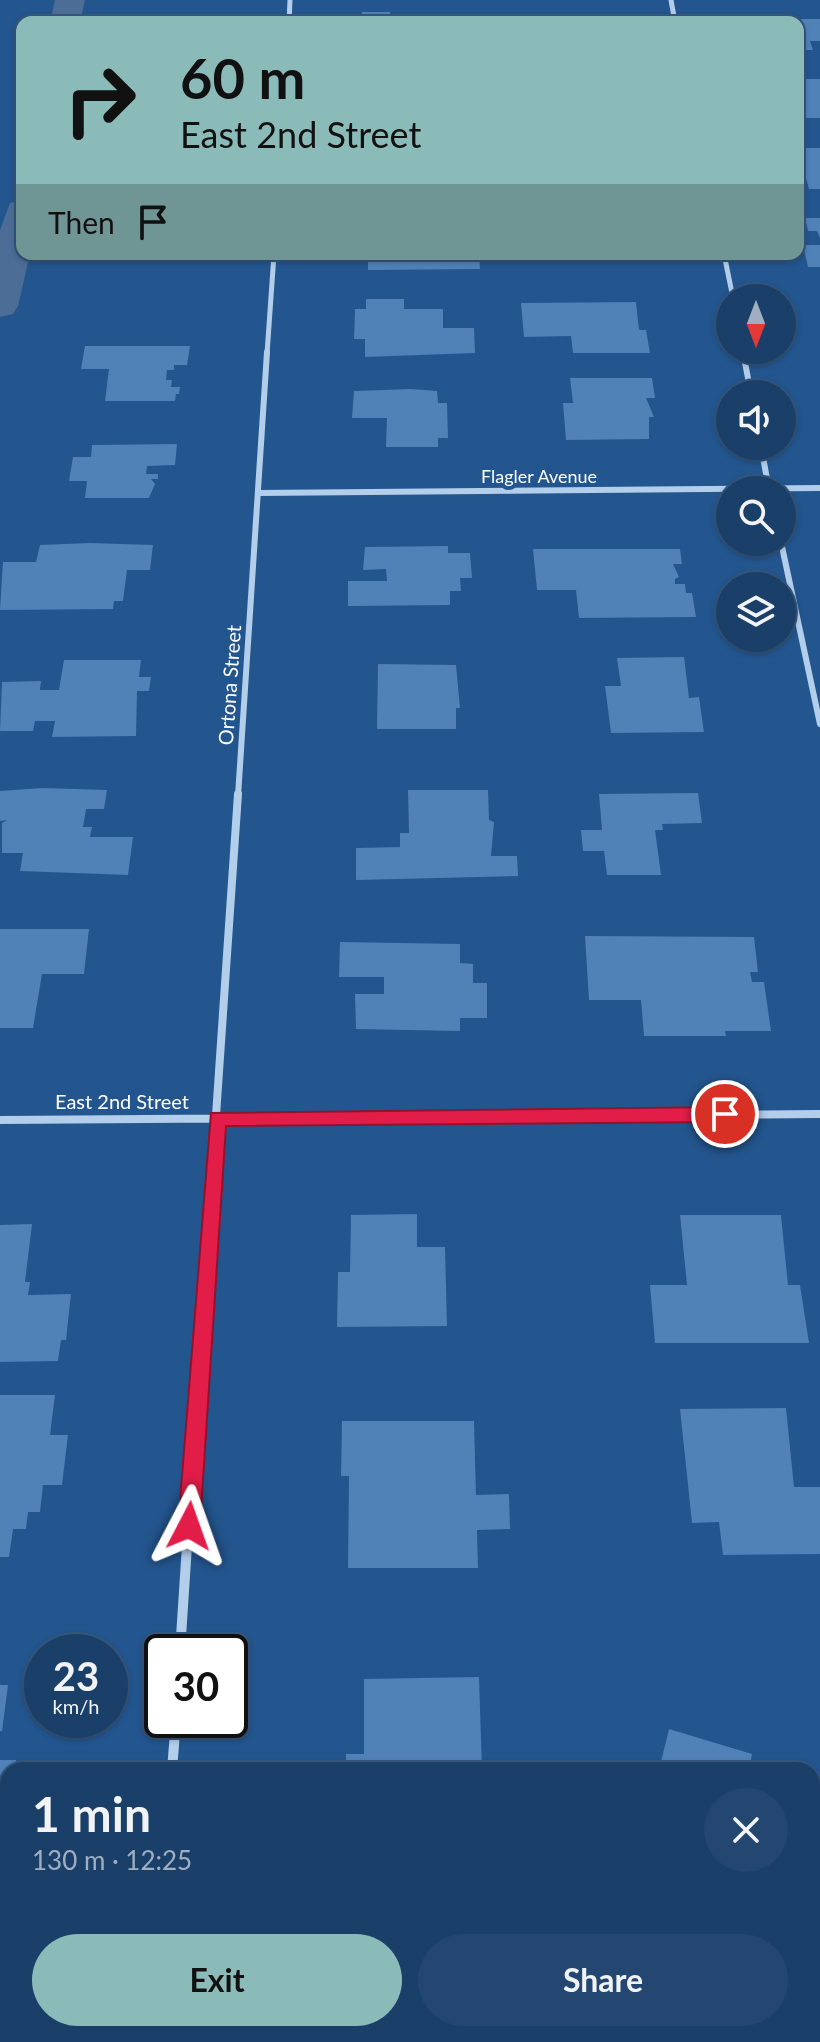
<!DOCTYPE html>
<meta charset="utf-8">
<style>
:root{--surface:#1a406a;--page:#234770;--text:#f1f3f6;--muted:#9fafc1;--line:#38597e;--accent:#8bbbb9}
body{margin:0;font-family:Lato,sans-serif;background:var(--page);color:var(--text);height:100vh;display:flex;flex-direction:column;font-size:30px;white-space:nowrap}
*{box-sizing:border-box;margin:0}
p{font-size:26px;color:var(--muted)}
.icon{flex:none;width:44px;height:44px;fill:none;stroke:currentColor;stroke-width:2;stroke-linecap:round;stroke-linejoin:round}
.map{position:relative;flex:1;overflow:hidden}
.sheet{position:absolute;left:0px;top:1762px;width:820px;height:280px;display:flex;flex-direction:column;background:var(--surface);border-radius:24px 24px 0 0;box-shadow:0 2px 6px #0004,0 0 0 2px var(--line)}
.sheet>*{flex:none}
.top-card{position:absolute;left:16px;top:16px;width:788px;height:244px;border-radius:16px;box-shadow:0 2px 6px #0004,0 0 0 2px var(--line);background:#8bbbb9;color:#111;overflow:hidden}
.needle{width:52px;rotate:180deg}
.controls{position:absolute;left:716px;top:284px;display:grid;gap:16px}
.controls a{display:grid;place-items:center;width:80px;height:80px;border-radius:50%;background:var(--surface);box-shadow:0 2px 6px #0004,0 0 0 2px var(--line);font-size:40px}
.speed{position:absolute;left:24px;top:1634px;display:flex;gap:16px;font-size:40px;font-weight:700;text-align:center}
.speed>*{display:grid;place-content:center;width:104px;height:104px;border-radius:50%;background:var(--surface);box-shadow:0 2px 6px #0004,0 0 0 2px var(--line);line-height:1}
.speed small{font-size:20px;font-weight:400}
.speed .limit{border:4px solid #111;border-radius:12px;background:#fff;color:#111}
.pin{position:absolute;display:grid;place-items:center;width:68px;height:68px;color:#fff;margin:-34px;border:4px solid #fff;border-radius:50%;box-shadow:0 2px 8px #0007}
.me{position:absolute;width:88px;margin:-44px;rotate:4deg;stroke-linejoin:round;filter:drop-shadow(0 0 6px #0008)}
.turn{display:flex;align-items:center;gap:28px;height:168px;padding:0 32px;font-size:36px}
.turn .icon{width:104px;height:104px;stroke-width:2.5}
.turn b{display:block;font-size:56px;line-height:68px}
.then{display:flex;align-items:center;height:76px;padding:0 32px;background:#0003;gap:16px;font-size:30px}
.round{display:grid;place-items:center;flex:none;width:84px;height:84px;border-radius:42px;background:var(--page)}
.summary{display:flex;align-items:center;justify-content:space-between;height:136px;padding:0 32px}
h1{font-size:48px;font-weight:700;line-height:60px}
.primary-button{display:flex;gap:16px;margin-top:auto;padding:16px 32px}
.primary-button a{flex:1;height:92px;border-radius:48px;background:var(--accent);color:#111;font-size:32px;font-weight:700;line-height:92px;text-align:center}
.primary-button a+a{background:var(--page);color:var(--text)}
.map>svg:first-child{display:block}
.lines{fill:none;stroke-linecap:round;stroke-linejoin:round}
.canal{fill:#4b6d96;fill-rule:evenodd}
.building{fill:#5081b7}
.minor-far3{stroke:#b3ceeb;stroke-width:5}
.minor-far2{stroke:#b3ceeb;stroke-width:6}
.minor-far1{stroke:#b3ceeb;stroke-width:8}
.minor{stroke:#b3ceeb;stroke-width:10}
.route{fill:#e11d48;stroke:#92132f;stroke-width:2}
.labels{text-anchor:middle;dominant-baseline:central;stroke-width:8;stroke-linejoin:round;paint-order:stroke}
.far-street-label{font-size:18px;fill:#fff;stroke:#23558e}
.street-label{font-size:20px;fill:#fff;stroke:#23558e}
</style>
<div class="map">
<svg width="820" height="2042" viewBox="0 0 820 2042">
<rect width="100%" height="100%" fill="#23558e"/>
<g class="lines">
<!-- canal -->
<path class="canal" d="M55,0h30l-5,22h-30z
M22,200v54h8l-12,52 -5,8 -13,3v-87l10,-27z"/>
</g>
<!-- building -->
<path class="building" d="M362,12h28v10h-28z
M744,19h76v22h-10l3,9h-15v-28h-53z
M798,79h22v39h-22z
M798,148h22v41h-11l-3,-11h-8v-7l6,-1 -2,-7h-4z
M805,218h15v20l-3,-7h-9z
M803,245h17v22h-12z
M376,254h103l1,15 -112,1v-11l8,-1z
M567,254h76l1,6h-77z
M366,299h38v10h39v19h31l1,25 -110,4v-18h-11l1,-30h11z
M636,302l3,28h7l4,23h-77l-2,-17 -47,1 -3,-34z
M85,346h105l-3,19h-13v5h-7l-1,10h6l-1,7h9l-1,7h-3l-1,7h-70l4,-32h-28z
M570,378h82l3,20h-9l8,19h-5v22l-83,1 -3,-37h10z
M411,389l26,2 1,12h9l1,35h-10v9h-52l1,-29h-35l2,-27z
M177,444l-2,21 -28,1 -1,8h12v5h-7l4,5 -6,14h-64l2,-17h-18l4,-24h18l1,-12z
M90,543l63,2 -3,25h-23l-4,31h-9l-1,8 -113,1 3,-48h33l4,-17z
M448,546v7h22l2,25h-12l1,13h-11v14l-102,1v-25h39l-1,-12 -23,1 2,-23z
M533,549h147l2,15h-9l6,13 -4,2v5h10l1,9h6l4,24 -117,1 -3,-28h-39z
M684,657l5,41 10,-1 5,35 -93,1 -6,-47h16l-4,-28z
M64,660h77l-2,17h12l-2,14h-12l-1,45 -84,1 3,-16h-20l-2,10h-33l2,-49 39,-1 -1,9h19z
M378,664l78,1 4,43h-4v21h-79z
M42,788l65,2 -3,19h-18l-3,18h9l-2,10h43l-5,38 -108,-4 3,-18h-21v-30l5,-3 -7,1v-30z
M408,790h80l1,30 5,2 -3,34h26l1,20 -162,4v-32l44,-1v-14h9z
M698,793l4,30 -40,1 1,6h-8l6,45h-54l-3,-24h-21l-2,-21h21l-3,-36z
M0,929h89l-5,45h-42l-9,54h-33z
M585,936l169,1 4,35h-8l2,10h12l7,49h-46l1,5h-82l-3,-36h-52z
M340,942l120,2v19l13,1v19h14v35h-27v13l-104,-2 -1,-35h29v-17h-45z
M417,1214v33h28l2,79 -110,1 1,-55h12l1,-57z
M680,1215h101l7,70h12l9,58h-154l-5,-58h37z
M32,1224l-7,58h5l-2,13 43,-1 -5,46h-5l-3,21 -58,1v-137z
M0,1395h55l-5,40h18l-6,50h-19l-3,27h-12l-2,17h-13l-4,28h-9z
M786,1408l8,79h26v67l-97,1 -4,-33 -27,1 -12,-114z
M342,1421h132l2,74 33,-1 1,35 -33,1 1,38h-130l1,-92h-8z
M479,1677l3,93h-136v-16h18v-75z
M0,1685h8l-6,46h-2z
M669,1729l83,25 -3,16h-90z
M0,1760h16l-1,10h-7l-3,74h-5z
M812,1799l8,2v87l-6,22z
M0,1979h6l-4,37h-2z
M364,2034h194v8h-194z"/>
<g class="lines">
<!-- minor-far3 -->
<path class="minor-far3" d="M671,0l4,22
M289,22l1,-22
M724,254l9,44
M743,350l1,4
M267,354l7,-100"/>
<!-- minor-far2 -->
<path class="minor-far2" d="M743,352l8,42
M761,446l8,44
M258,493l562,-5
M781,542l39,182
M238,796l29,-444"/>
<!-- minor-far1 -->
<path class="minor-far1" d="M0,1120l820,-6
M200,1349l38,-555"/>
<!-- minor -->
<path class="minor" d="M180,1652l20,-305
M172,1770l4,-50
M153,2042l1,-8"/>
</g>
<!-- route -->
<path class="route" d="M725,1107l9,7 -9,8 -499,4 -26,400 -3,7 -8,3 -8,-3 -3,-7 33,-413z"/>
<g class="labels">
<!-- far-street labels -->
<g class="far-street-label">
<text x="539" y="476">Flagler Avenue</text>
</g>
<!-- street labels -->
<g class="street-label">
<text transform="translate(229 685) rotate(-86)">Ortona Street</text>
<text x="122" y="1101">East 2nd Street</text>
</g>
</g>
</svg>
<div class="controls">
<a><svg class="needle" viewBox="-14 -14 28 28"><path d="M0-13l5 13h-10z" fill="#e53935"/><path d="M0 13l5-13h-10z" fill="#9fafc1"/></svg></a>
<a><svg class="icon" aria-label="sound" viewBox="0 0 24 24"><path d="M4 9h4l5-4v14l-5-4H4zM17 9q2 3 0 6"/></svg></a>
<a><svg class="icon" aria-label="search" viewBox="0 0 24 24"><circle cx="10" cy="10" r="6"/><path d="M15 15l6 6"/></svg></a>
<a><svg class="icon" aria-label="layers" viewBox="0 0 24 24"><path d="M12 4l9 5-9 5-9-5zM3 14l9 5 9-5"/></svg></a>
</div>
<div class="speed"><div>23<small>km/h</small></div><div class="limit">30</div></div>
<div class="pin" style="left:725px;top:1114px;background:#d93025"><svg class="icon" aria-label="arrive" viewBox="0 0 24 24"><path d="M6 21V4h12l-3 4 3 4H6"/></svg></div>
<svg class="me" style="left:189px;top:1526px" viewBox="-20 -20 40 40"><path d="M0-17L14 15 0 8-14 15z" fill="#e11d48" stroke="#fff" stroke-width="4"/></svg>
<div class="top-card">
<div class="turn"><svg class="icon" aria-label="right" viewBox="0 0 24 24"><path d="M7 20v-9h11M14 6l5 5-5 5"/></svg><div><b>60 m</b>East 2nd Street</div></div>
<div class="then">Then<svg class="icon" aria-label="arrive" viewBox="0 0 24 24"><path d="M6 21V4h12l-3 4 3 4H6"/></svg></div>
</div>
<section class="sheet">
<div class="summary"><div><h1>1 min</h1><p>130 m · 12:25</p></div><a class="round"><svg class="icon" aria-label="close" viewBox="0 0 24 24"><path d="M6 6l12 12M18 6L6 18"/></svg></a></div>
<div class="primary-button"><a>Exit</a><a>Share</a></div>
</section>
</div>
